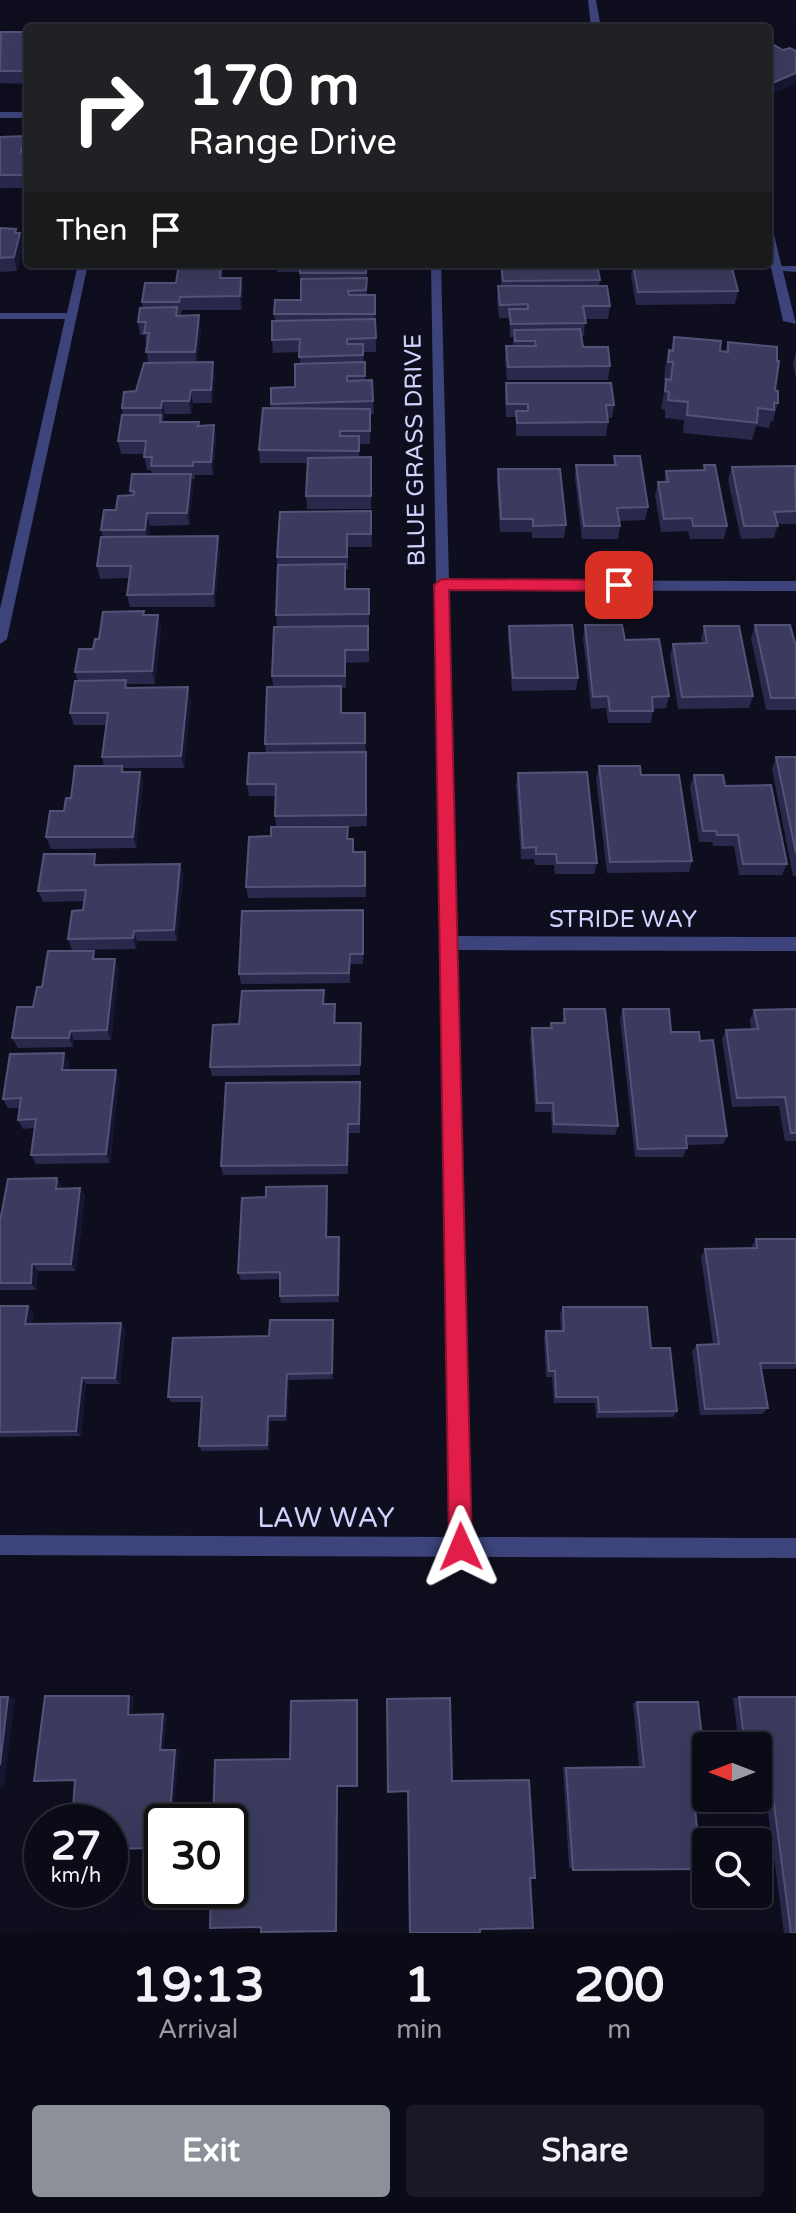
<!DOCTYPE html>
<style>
:root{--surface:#0b0a17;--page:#191824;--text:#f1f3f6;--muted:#9a9aa1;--line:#2b2b36;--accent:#8c9099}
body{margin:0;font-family:"Varela Round",sans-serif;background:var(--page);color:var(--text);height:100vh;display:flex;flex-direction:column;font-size:30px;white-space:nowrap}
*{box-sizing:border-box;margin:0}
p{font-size:26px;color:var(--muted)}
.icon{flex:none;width:44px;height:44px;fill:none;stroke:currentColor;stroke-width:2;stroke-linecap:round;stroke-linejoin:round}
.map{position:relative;height:1933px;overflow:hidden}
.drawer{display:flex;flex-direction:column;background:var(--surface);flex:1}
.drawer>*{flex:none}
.guide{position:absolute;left:24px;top:24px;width:748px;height:244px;border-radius:8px;box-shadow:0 8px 32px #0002,0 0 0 2px var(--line);background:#202124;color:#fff;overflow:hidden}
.needle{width:52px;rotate:270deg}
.fabs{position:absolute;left:692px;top:1732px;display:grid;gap:16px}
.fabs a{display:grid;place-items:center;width:80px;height:80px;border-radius:8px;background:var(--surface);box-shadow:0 8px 32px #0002,0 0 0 2px var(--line);font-size:40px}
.speed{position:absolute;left:24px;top:1804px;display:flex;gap:16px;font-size:40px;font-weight:700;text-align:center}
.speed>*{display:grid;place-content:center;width:104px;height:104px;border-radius:50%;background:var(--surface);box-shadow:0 8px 32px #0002,0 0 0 2px var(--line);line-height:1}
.speed small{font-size:20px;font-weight:400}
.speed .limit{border:4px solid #111;border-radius:12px;background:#fff;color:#111}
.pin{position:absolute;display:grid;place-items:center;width:68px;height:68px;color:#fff;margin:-34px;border-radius:16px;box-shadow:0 4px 12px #0006}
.me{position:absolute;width:88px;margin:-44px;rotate:359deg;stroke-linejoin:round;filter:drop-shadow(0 0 6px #0008)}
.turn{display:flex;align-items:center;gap:28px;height:168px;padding:0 32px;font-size:36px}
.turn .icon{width:104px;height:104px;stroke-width:2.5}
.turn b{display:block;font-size:56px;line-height:68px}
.then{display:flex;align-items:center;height:76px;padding:0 32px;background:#0003;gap:16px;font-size:30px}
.eta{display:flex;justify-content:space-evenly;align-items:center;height:136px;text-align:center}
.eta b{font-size:48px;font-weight:700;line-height:56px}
.cta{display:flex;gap:16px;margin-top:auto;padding:16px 32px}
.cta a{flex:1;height:92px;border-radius:8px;background:var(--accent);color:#fff;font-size:32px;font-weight:700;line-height:92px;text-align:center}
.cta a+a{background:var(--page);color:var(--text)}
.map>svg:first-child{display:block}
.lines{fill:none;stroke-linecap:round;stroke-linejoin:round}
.lane{fill:#3d447b;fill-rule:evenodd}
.street{fill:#3d447b;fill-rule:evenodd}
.wall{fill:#2a294c}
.shaded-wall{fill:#171632}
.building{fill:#3b3b5f;stroke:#535378;stroke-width:2}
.route{fill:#e11d48;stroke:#92132f;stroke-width:2}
.labels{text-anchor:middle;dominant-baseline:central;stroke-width:8;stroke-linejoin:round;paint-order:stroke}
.street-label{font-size:24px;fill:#d0d2fc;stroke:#0f0e1f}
.near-street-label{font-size:28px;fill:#d0d2fc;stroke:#0f0e1f}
</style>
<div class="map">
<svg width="796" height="1933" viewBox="0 0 796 1933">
<rect width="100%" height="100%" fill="#0f0e1f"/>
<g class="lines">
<!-- lane -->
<path class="lane" d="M773,266h23v6l-23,-2z"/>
<!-- street -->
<path class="street" d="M588,0h8l5,28h-10z
M0,112h28v6h-28z
M768,228l5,3 23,93 -13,-3 -15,-67z
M78,264h10l-81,375 -7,5v-35l65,-290h-65v-6h67z
M431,264h10l8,316 347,1v10l-347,-1 8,346 339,1v14l-339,-1 14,587 325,1v20l-796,-3v-20l451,2z"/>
</g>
<!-- wall -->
<path class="wall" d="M28,32v52l-28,-1v-48z
M0,137l28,15v36h-28z
M0,228l16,1 7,17 -6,25 -17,1z
M164,264h58l1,14h18l2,13 -2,19h-59l-1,5h-3l23,13 -4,35 18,13 -3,27h-19l-2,11h-26l-2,8h36v4l15,-1 2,13 -3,37h-18v4h-4l2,8 -4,38 -39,1 -1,11 71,12 -5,58h-85l-3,-12 2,-17 -29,1 -3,-13 6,-29 -2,-7 15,-20 15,-14 -1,-5 22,-17 -1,-4h-4l-3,-16h-23l-3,-13 5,-26 -1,-7 14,-17 12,-28 -3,-28h-5l-2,-13 5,-14 -1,-6 34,-19 2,-18h-13z
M276,264h98v5h-7v26h8l1,57h-13l2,29 7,-1 2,34h-3l-1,30h-11v13h12v52h-64l-1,-13 1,-33h-47l-1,-13 12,-42v-4l24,-17 5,-23 -1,-12 -26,1 -1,-13 3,-19 -1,-7 27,-14 -1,-28h-23z
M501,264l99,16 -1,6 11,20 -2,13h-23l-1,17h-3l2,11 27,19 -2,14h-101l-2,-21 1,-13h7v-9h-3l-1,-19h-10l-2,-18 1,-14h3z
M633,264l105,27 -3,13 -99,1 -5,-29z
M674,337l51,15 3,-10 47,48 3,13 -5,18h-2l-2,7 -13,-2 -4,14 -69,-7 1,-13 -19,-2v-8l-4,-1 5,-29h-2l1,-12 4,-18h2z
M796,352v28l-3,-17z
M506,383l108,22 -2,13h-5l1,4 -2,14h-90v-19h-10l-1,-20z
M614,456l34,51 -3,13 -26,1 1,5 -2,13h-36l-7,-61 1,-13h37z
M704,465l23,61 -3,13h-34l-2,-8 -27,1 -6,-37 3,-13h6l2,-11 37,-1z
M732,467l64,1v56h-18l-4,14 -33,1 -13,-59z
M498,469l68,56 -2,13h-32v-6h-32l-3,-50z
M371,511l1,36h-24v22h-3l1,20h23v73l-23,1v25h-5v25h24l2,113 -19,1v12l5,13h12l1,45 -118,1 -2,-11 30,-60 -1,-11v-20h-26l-2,-12 19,-31 -1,-9 8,-57 -1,-11 5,-49 -1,-12 1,-58z
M145,615h13l3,13 -6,56h-28l1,4 63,11 -7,69h-61l1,4h16l3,11 -7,65 -85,1 -5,-12 18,-26 7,-13 33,-32 -2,-9 4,-32h-32l-4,-12 8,-32 -3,-9 24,-33z
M585,625l40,15 44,56 -3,12 -13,1 -2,14h-43l-2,-15 -15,1 -8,-71z
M755,625l41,18v67h-30l-15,-72z
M509,626l69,52 -2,12 -64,1 -4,-53z
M704,626l49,70 -4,12 -71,1 -8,-53 3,-12 29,-1 -1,-4z
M776,757h20v119h-3l-21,-107z
M599,766l42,9 51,86 -3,11 -82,1 -11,-95z
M518,773l79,90 -3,11h-39l-1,-9h-19l-1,-6h-13l-5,-74z
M694,775l31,11 62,78 -5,11h-43l-5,-29h-21l-1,-4h-13l-9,-55z
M180,864l3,11 -6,66h-40l-1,8 -64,1 -4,-11 15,-29 1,-9 -41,1 -5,-11 61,-26z
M364,921l-1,43h-13v19l-109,1 -2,-10z
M97,959l22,10 -8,71h-37l-1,7 -55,1 -6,-10 21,-31 9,-20z
M325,1004h10l1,19 25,9 -1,43 -148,1 -2,-9 29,-43z
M564,1009l54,117 -3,9 -63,-2 -1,-21h-16l-5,-74 2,-10h17l2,-5h11z
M623,1009l48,23 29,9 27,95 -4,8 -36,1v3l-4,9h-48l-15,-138z
M796,1009v132h-11l-6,-35 -47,1 -10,-68 4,-9 25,-1 -1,-9 4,-10z
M69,1063l-1,7 51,9 -9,84 -74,1 -5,-9 4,-27 -12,1 -5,-9 2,-12h-12l-5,-9z
M360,1082v51h-11l-1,41 -125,1 -2,-9z
M62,1186v2h18l5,8 -9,75h-38l-2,19h-36v-69z
M327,1186l1,8 -1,43h12l1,8 -1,57 -58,1 -1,-7v-17l-39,1 -3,-7 28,-76z
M756,1239h40v129l-1,1h-34l7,39 -6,6 -62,1 -8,-64 5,-6 16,-1 -12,-87 4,-8h46v-2z
M0,1306h28l6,7 -2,11 89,-1 4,7 -5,54h-34l-5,52 -81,1z
M563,1307l88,41 26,63 -4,6 -77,1 -1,-15h-41l-2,-26h-6l-2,-40 2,-6h15l-1,-17z
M333,1320v59l-44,1 -2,41h-17l-1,29 -67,1 -3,-5 2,-44h-30l-3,-5 101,-61z
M739,1697h57v236h-12l-19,-144 -7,-43h-19l-6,-48z
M637,1702l56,85 -120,83 -4,-3 -6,-100 76,-1 -6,-63z"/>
<!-- shaded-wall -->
<path class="shaded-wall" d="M796,73v11l-28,12 2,-12z
M25,136l3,14 -4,15 -3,-13z
M16,229l3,9 1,-5 3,13 -6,25 -3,-14z
M221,264h1l1,9 -2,18 -1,-13z
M241,278l2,13 -2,19 -1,-14z
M199,315l2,13 -4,37 -2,-13z
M213,362l2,14 -3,27 -1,-13z
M191,390l2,13 -2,11 -2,-13z
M162,401l3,13 -1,7 -3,-13z
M214,425l2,13 -3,37 -2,-13z
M191,474l2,13 -4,38 -2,-12z
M147,513l3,13 -2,17 -3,-13z
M218,536l2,13 -5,58 -2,-13z
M158,615l3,13 -6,56 -3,-13z
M188,687l3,12 -7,69 -3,-12z
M140,772l3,11 -7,65 -3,-11z
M180,864l3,11 -6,66 -3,-11z
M134,931l3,10 -1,8 -3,-11z
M115,959l4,10 -8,71 -4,-10z
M70,1031l4,9 -1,7 -4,-9z
M64,1053l5,10 -2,17 -5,-10z
M116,1070l3,9 -9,84 -4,-9z
M57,1178l5,8 -1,11 -5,-8z
M327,1186l1,8 -1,51 -1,-8z
M80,1188l5,8 -9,75 -5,-7z
M339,1237l1,8 -1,57 -1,-7z
M32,1264l6,7 -2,19 -5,-7z
M28,1306l6,7 -3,17 -6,-6z
M333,1320l1,6 -1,53 -1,-6z
M121,1323l4,7 -5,54 -5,-6z
M287,1374l2,6 -2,41 -2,-5z
M82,1378l4,6 -5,52 -5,-5z
M268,1416l2,5 -1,29 -2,-5z
M129,1696h5l-2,19h-4z
M8,1697l7,1 -11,90h-4v-23z
M163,1714l4,1 -3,35h-4z
M175,1750h4l-5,61 -4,1z
M338,1785l-1,143 -1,3 1,-145z
M159,1811l-2,35 -5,2 3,-36z"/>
<!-- building -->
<path class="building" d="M1,32h27v39h-28z
M769,42l14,8 7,-2 6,3v22l-26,11 -2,-2v-39z
M25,136l-4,16h7v23h-28v-38z
M0,228l16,1 -1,4h5l-6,24 -14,1z
M179,264h42l-1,14h21l-1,18 -60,1 -1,5h-37l3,-19h31z
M300,264h66v9h-66z
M501,264h96l3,16 -97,1z
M633,264h98l7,27 -100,1z
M367,278l-1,12 -18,1 1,4h26v19h-101l1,-14h26v-21z
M498,286h109l3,20h-27l3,17 -75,1 -2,-15h19v-5l-28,1z
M177,307l-1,9 23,-1 -4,37h-49l3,-19h-5l2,-11h-8l2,-14z
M375,319l1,19 -29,1v5h16v11l-64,2 1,-18 -28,1v-19z
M580,329l3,18h25l2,19 -102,1 -2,-21h30l-1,-5h-20l-1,-11z
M674,337l47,4 -1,10 8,1v-10l49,5v14h2l-4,29 3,1v12h-4v7l-16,-2 -1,15 -70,-8 1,-13 -20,-2 1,-8 -4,-1 1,-12 5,1 2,-18h-5l1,-12 4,1z
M213,362l-2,28h-20l-2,11h-27l-1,7h-39l2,-16 12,-1 8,-28z
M365,362v14h-18v5l25,-1 1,21 -102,3v-16l24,-1v-23z
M506,383h105l3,22h-8l2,17 -91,1 -1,-12h12v-7h-21z
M263,408l107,1v22h-30v5h19v15l-100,-1z
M122,415h39l-1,7h39l-1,4 16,-1 -3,37h-18v4h-42l1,-9h-8l2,-16h-28z
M614,456h26l8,51 -31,1 3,18h-36l-8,-61h40z
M371,457v39h-65l2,-38z
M704,465h11l12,61h-34l-1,-8 -28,1 -6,-37h10l-2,-11 39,-1z
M795,466l1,45 -22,1 4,14h-34l-12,-59z
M498,469h62l6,56 -33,1v-7h-32z
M132,474h59l-4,39h-40l-2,17h-44l3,-20h12l2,-14 16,-1v-4h-4z
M371,511v23h-24v23h-70l3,-45z
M218,536l-5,58 -86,1 4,-29h-34l4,-29z
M345,564v25h24v25l-93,1 2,-50z
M144,611l-1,4h15l-6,56 -77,1 4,-23h14l2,-10h4l4,-27z
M572,625l6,53h-65l-4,-52z
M585,625h37l3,15 34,-1 10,57 -17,1 1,14h-43l-2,-15 -15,1z
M755,625h35l5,18h1v55h-25z
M368,626v24h-23v26h-73l2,-49z
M704,626h35l14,70 -71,1 -9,-53 34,-1z
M126,680l-1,8 63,-1 -7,69 -79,1 6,-44h-38l5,-32z
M341,686v27h24v30l-100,1 2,-57z
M366,752v63l-91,1 1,-32h-29l2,-31z
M776,757h20v96z
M75,766h47v6h18l-7,65h-87l4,-26h14l2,-13h5z
M599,766h41l1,9h38l13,86 -82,1z
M587,772l10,91h-40l-1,-9h-20v-7l-13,1 -5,-75z
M694,775h29l2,11 46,-1 16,79h-44l-5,-29h-21l-1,-4h-13z
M271,827h77l-1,12h6v13h12v34l-119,1 3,-50 22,-1z
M44,854h51l-1,11 86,-1 -6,66 -40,1 -1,7 -65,1 4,-28 11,-1 3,-20 -48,1z
M363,910v44h-13l-1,19 -110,1 3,-63z
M48,951h46l-1,8h22l-8,71 -37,1 -1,7h-57l5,-31h16l4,-20h5z
M324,990l-1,14h12l-1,19h27l-1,42 -150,2 3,-42 26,-1 3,-33z
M564,1009h41l13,117 -64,-2 -1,-21h-16l-5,-75h20l-1,-5h14z
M623,1009h46l2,23h28l1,9 13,-1 14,96h-41l1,12 -49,1z
M796,1009v124h-5l-6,-36 -48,1 -11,-68 32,-1 -4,-19z
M64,1053l-2,17h54l-10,84 -75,1 5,-36 -18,1 3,-22 -18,1 7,-45z
M360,1082l-1,42h-11l-1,41 -126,1 5,-83z
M57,1178l-1,11 24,-1 -9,76h-39l-1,19h-31v-62l8,-42z
M327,1186l-1,51h13l-1,58 -58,1v-24l-42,1 4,-75 24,-1v-10z
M756,1239h40v124h-36l8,45 -63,1 -8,-64 22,-1 -14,-95 52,-1z
M0,1306h28l-3,18 96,-1 -6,55h-33l-6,53 -76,1z
M563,1307h84l4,41h19l7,63 -78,1 -1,-15h-42l-1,-26h-6l-3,-40h18z
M270,1320h63l-1,53 -45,1 -2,42h-17l-1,29 -68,1 3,-49h-34l5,-59 96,-2z
M45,1696h84l-1,19 35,-1 -3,36h15l-5,62h-15l-3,36 -42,1v-27h-38l3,-42 -41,1z
M0,1697h8l-8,68z
M739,1697h57v236h-5l-19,-144h-14v-43h-13z
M450,1698l2,83 77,-1 6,98h-5l3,50 -53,1v4h-70l-2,-142 -20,1 -1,-93z
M357,1700v86h-20l-1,145 -75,1v-5l-51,1 1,-38h19v-68h-17l2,-62 75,-1 1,-58z
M637,1702h61l8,72v13h-13l8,82 -128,1 -7,-102 78,-1z"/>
<!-- route -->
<path class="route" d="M442,579l177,1 7,5 -7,6 -170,-1 23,957 -3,8 -8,3 -8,-3 -4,-8 -15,-962z"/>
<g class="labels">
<!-- street labels -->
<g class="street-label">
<text transform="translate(415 450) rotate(-91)">BLUE GRASS DRIVE</text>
<text x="623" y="919">STRIDE WAY</text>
</g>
<!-- near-street labels -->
<g class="near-street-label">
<text x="326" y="1518">LAW WAY</text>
</g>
</g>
</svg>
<div class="fabs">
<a><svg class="needle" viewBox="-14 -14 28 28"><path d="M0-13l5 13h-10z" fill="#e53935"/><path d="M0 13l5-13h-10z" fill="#9a9aa1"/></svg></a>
<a><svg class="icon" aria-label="search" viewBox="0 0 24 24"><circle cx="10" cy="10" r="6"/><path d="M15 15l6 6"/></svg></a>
</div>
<div class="speed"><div>27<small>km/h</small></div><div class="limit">30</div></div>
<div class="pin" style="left:619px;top:585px;background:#d93025"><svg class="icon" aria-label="arrive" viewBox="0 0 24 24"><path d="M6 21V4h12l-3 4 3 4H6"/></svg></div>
<svg class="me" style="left:461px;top:1547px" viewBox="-20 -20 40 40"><path d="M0-17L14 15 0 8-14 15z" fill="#e11d48" stroke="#fff" stroke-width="4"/></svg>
<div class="guide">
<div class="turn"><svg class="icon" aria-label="right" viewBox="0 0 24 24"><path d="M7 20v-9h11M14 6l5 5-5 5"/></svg><div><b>170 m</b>Range Drive</div></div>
<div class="then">Then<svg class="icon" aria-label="arrive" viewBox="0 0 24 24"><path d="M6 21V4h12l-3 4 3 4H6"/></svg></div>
</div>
</div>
<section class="drawer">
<div class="eta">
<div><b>19:13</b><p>Arrival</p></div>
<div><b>1</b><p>min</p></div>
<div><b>200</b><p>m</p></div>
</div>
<div class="cta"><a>Exit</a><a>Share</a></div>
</section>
